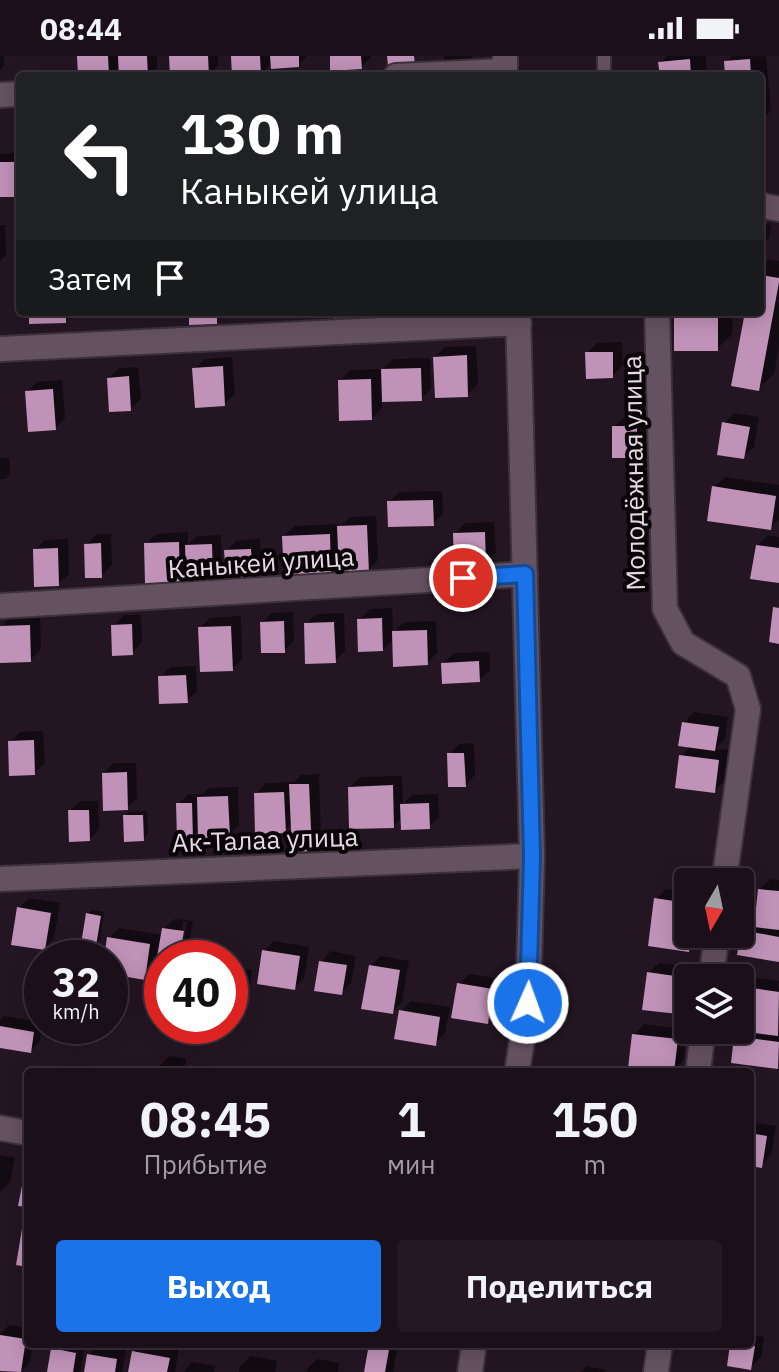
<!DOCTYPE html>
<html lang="ru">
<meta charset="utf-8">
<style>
:root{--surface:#1b101a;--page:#241923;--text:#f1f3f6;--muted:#a09da2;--line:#393039;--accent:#1a73e8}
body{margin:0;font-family:"IBM Plex Sans",sans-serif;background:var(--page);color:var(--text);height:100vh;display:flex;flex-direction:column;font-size:30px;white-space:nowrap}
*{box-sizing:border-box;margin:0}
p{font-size:26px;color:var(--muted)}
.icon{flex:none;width:44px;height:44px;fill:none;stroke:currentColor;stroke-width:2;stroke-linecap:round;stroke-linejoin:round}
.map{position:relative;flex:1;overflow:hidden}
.drawer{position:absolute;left:24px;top:1012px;width:730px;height:280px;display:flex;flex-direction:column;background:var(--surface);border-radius:8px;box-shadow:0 4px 20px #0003,0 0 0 2px var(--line)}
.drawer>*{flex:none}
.hud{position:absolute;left:16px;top:16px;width:748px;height:244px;border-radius:8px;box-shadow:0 4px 20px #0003,0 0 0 2px var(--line);background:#202124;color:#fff;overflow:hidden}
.needle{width:52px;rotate:189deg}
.buttons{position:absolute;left:674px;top:812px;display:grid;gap:16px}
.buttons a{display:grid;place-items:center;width:80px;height:80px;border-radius:8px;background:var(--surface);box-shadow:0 4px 20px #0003,0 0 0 2px var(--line);font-size:40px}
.speed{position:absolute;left:24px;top:884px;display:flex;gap:16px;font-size:40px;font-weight:700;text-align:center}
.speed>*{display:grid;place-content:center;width:104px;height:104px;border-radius:50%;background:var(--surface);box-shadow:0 4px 20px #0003,0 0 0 2px var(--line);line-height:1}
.speed small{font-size:20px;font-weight:400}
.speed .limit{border:12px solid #d22;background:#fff;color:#111}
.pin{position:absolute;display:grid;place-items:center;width:68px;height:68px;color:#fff;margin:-34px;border:4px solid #fff;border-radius:50%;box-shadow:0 2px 8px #0007}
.me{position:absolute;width:88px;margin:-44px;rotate:2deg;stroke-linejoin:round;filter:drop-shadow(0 0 6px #0008)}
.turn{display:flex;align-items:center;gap:28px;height:168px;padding:0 32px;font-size:36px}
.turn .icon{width:104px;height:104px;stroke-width:2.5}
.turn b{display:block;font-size:56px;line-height:68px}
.then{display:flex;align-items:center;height:76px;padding:0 32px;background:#0003;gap:16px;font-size:30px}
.eta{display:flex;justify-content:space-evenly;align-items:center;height:136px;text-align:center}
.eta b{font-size:48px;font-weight:800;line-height:56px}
.primary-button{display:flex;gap:16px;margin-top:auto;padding:16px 32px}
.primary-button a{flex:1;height:92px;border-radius:8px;background:var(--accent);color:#fff;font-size:32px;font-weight:800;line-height:92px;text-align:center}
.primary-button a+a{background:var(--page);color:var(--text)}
.status{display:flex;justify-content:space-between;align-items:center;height:56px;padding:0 40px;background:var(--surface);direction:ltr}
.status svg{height:22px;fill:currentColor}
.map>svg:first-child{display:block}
.shadow{fill:#0007;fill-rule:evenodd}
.building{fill:#c092b8}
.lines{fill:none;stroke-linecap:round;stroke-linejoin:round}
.service-casing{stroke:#3d313a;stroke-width:16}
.minor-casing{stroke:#3d313a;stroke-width:28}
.tertiary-casing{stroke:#3d313a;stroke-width:28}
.service{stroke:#655261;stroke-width:12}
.minor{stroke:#655261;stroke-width:24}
.tertiary{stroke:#655261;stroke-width:24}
.route-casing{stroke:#114b97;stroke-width:20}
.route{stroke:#1a73e8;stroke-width:14}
.labels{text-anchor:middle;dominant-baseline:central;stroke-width:8;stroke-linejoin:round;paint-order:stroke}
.street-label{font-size:26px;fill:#e5d9e2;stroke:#090408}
</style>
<div class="status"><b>08:44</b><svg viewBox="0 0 49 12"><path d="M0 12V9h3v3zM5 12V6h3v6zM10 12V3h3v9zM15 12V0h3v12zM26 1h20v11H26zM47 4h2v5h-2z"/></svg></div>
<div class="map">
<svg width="779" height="1316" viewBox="0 0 779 1316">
<rect width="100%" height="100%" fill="#241522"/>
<!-- shadow -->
<path class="shadow" d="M0,0h4v10l-4,4z
M79,0h78v12l-8,8h-28l-1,-10 -9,10h-31z
M171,0h47v10l-10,10h-36z
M233,0h74l-9,9 -26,-2 -12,11z
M332,0h39v1l-10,10z
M444,0h29l-8,7 -20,1z
M667,0h39l1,20h-45l-1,-14z
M732,0h34l5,54 -11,11v-45h-33l-1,-14z
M20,96v38l-5,5h-15v-41z
M0,169h5l1,30 -6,6z
M760,169h11l-2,13 -5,5h-4z
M769,203l10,2v85l-5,28 -16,15 -11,-77h13v-44z
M31,256h44l-9,9z
M191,256h36l-10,10z
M427,256h47l-3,3 -44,2z
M676,256h57l-1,22 -15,15z
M622,286l1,24 -11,10 -25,-23 10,-10z
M476,290l2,38 -11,11 -32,-38 10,-10z
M232,301l3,37 -11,10 -30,-35 11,-10z
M430,302l1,31 -10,10 -39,1v8l-10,10 -32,-37 10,-11 33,-1 10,-10z
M138,311l3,32 -11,10 -21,-31 10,-10z
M62,324l3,38 -10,10 -28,-36 10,-10z
M734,357l25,4 -5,30 -11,10 -19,-34z
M624,361h22v28l-10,11 -22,-29z
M0,402h9l1,16 -5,5h-5z
M725,421l54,8v34l-9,9 -56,-41z
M442,435l1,22 -10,11 -44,-22 10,-10z
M376,460l2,44 -10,11 -27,-7 -10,10 -47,-38 11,-10 44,-2v3l11,-10z
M494,466l2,31 -11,10 -30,-29 10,-11z
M188,476v13l9,-9 24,-1 1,30 -10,10 -24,-3 -9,9 -33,-37 10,-10z
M96,478h15l1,31 -11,11 -15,-31z
M768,479l11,2v44l-22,-35z
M68,483l1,35 -11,10 -23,-34 10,-10z
M260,483l2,25 -10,10 -26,-23 10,-10z
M392,552l1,25 11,-11 32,-1 1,32 -10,10 -33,-25 -11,12 -24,-30 11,-11z
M293,556l1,28 -10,11 -22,-28 10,-10z
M344,557l1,38 -10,10 -29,-37 10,-10z
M40,559l1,34 -11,11 -29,-33 10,-11z
M124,559h17l1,27 -10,11 -19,-27z
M241,560l1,43 -10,10 -32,-41 10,-10z
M489,596l1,18 -11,10 -35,-17 10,-10z
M196,610l1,25 -10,10 -27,-24 11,-10z
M694,656l34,5 -3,22 -10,10 13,1 -3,31 -11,10 -33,-35 10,-10 -8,-23z
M43,675l2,32 -11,10 -24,-31 10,-10z
M474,687l1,32 -10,10 -16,-31 10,-10z
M114,707h22l1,35 -10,10 -23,-35z
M319,718l2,65 -10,10 -18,-26 -8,8 -29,-37 10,-11 28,-1 7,-7z
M402,720l1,28 9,-9 26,-1 1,23 -10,10 -27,-10 -9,9 -43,-39 10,-10z
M238,731l1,38 -10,10 -29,-5 -8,7 -14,-33 10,-10h15l6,-6z
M80,745h18l1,28 -10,11 -19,-29z
M147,755l1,23 -4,5 -19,-23 4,-4z
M770,823l9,1v80l-36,-29 10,-10h3l4,-32z
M666,833l22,3v42h11l-1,5 -10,11 -32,-51z
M29,842l31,5 -6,35 -10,10 -25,-40z
M92,854l12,2 -4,28 -5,4 -8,-30z
M174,863l19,2 -5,27 -9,10 -23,-3 -2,13 -10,10 -34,-6v-14h-4l3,-20 10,-10 44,7 1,-6zM183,865l4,1 -4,28h-4z
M274,885l35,6 -5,31 -10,10 -30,-37z
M331,895l25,5 -5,27 -10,10 -20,-31z
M381,900l28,5 -7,41 -10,10 -22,-46z
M659,907l32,4 -1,11h-2l-1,24 -10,10 -29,-39z
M230,910l22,4 -7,44 -11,10 -4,-1z
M469,918l33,5 -5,32 -10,11 -28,-38z
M757,922l22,3v84l-2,2 -41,-30 8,-8 3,-41z
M411,945l39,6 -5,26 -10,11 -34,-33z
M4,960l38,6 -2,19 -10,10 -30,-5v-26z
M644,968l43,6 -4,31 -10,10 -39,-36z
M170,1000l16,3 -2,13h-25v-6z
M750,1066l26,4 -5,29 -10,11 -11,-2z
M0,1099l15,3 -5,24 -10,10z
M750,1170h5l-5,34z
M750,1236l7,1 -4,29 -3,3z
M9,1269l19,3v16h5l-3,18 -10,10 -20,-3v-35z
M750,1279l14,2 -3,20 -11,11 -20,-3 2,-21h18z
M58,1288h27l-5,28h-31l4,-23z
M141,1288h17l21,4 -4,24h-45l4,-20z
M371,1288h27l-5,28h-27z
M99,1289l27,4 -4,23h-36l3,-17z
M251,1300l26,5 -2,11h-36l1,-6z
M317,1303l22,4 -1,9h-32l1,-3z
M192,1306l23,4 -1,6h-31z
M587,1310l19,4 -1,2h-24z"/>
<!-- building -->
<path class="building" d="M77,0h31l1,20h-31z
M118,0h29l1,20h-29z
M169,0h39l1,20h-39z
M231,0h29l1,20h-29z
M270,0h29v11l-28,2z
M330,0h31l1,13 -32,2z
M387,0h27l1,9 -27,1z
M690,3l1,17h-31l-2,-14z
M750,3l1,17h-26l-1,-15z
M0,106h15l1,35h-16z
M760,219l19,3v4l-20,109 -28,-5 14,-74h15z
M29,256h37v11l-37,1z
M189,256h28v12l-28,1z
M333,256h36v6l-35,1z
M378,256h32l1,5 -33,1z
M674,256h44v39h-44z
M585,296h28v26l-27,1z
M467,299l1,42 -33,1 -2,-41z
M223,310l2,40 -30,2 -3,-40z
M421,312l1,33 -40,1 -1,-33z
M129,320l2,35 -22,1 -2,-34z
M371,323l1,41 -33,1 -1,-41z
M53,333l3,41 -28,2 -3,-41z
M722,366l28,5 -6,32 -27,-4z
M612,370h25v32h-25z
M712,430l64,10 -5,34 -64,-9z
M433,444l1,26 -46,1 -1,-26z
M367,469l2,48 -30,1 -2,-48z
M485,476l1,33 -32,1 -1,-33z
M330,478l1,42 -47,1 -2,-41z
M179,486l1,41 -35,1 -1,-41z
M101,487l1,35h-17l-1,-34z
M212,488l1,33 -27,1 -1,-33z
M756,489l23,3v35l-29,-4z
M58,492l1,38 -25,1 -1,-38z
M251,493l2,27 -27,1 -2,-27z
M773,551l6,1v36l-10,-2z
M382,562l1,33 -25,1 -1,-33z
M284,565l1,32h-24l-1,-31z
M334,566l2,41 -31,1 -1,-41z
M132,568l1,31 -21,1 -1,-31z
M30,569l1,37 -31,1v-37z
M231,570l2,45 -33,1 -2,-45z
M427,574l1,35 -35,2 -1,-36z
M479,605l1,21 -38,2 -1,-21z
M186,619l2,28 -29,1 -1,-28z
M682,666l37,5 -4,24 -37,-5z
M34,684l1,35 -26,1 -1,-35z
M447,697h17l2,34h-18z
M679,699l40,5 -4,33 -40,-5z
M127,716l1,38 -25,1 -1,-38z
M289,728h20l3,67 -20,1z
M393,729l1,43 -45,1 -1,-42z
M284,736l2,41 -31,1 -1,-41z
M228,740l2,41 -32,1 -1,-41z
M176,747h16l1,36 -16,1z
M429,747l1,26 -29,1 -1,-26z
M68,754h21l1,31 -21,1z
M123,759h20l1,26 -20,1z
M758,833l21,2v39l-25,-3z
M654,842l34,5v31h3l-2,18 -41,-6z
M17,851l34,6 -6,37 -34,-5z
M86,857l15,3 -5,30 -15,-2z
M162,872l22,3 -5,27 -22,-1z
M741,874l38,7v25l-42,-7z
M107,881l43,7 -5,36 -35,-6v-16h-6z
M262,894l38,6 -5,34 -38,-6z
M319,905l28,4 -5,30 -28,-4z
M369,909l31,5 -7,44 -32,-5z
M647,916l35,5 -4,37 -36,-4z
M230,922l13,2 -8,46 -5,-1z
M457,927l36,6 -5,35 -37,-6z
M745,931l34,5 -1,44 -38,-5z
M399,954l41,7 -4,29 -42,-7z
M0,970l34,6 -3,21 -31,-5z
M632,978l46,5 -4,33 -46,-4z
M734,980l45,6 -1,27 -47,-6z
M750,1077l17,3 -5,32 -12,-2z
M25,1114h3v37l-10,-1z
M25,1155l3,1v55l-12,-2z
M0,1279l26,4 -5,33 -21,-1z
M369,1288h21l-5,28h-21z
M730,1288l25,2 -4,24 -24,-4z
M51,1292l25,5 -3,19h-26z
M132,1295l38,7 -3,14h-39z
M87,1298l30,5 -2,13h-31z"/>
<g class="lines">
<defs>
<path id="service" d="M604,20v-20"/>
<path id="minor" d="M396,20l109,-5
M0,39l20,-1
M760,149l19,4
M657,256l8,297 18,34 55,33 10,33 -24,173
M0,293l519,-26
M0,550l525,-32
M0,823l532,-23
M711,922l6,-44
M698,1016l5,-42
M0,1072l28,5
M656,1316l4,-28"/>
<path id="tertiary" d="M505,0v20
M517,1016l11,-69 4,-147 -14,-544
M470,1316l4,-28"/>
</defs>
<!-- service casing -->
<use href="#service" class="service-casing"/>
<!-- minor casing -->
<use href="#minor" class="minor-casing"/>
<!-- tertiary casing -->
<use href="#tertiary" class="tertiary-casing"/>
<!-- service -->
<use href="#service" class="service"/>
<!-- minor -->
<use href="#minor" class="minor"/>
<!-- tertiary -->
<use href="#tertiary" class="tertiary"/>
</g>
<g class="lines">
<defs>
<path id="route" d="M463,522l62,-4 7,282 -4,147"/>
</defs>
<!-- route casing -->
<use href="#route" class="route-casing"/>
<!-- route -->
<use href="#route" class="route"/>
</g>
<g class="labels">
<!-- street labels -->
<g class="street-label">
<text transform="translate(633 417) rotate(-91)">Молодёжная улица</text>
<text transform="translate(261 506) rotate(-4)">Каныкей улица</text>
<text transform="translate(265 783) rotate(-2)">Ак-Талаа улица</text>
</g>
</g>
</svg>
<div class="buttons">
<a><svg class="needle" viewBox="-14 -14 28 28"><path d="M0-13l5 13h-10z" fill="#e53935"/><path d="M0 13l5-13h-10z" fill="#a09da2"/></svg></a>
<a><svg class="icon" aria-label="layers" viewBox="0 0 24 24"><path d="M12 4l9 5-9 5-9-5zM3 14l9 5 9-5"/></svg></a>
</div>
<div class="speed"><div>32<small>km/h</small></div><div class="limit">40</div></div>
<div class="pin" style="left:463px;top:522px;background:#d93025"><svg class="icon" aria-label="arrive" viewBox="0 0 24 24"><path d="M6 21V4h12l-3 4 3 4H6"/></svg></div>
<svg class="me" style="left:528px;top:947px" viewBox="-20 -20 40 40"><circle r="17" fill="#1a73e8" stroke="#fff" stroke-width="3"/><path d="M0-11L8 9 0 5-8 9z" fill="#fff"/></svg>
<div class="hud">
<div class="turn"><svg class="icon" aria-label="left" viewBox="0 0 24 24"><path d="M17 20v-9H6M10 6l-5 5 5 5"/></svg><div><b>130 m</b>Каныкей улица</div></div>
<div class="then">Затем<svg class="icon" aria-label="arrive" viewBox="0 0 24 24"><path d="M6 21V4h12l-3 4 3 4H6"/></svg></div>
</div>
<section class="drawer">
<div class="eta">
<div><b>08:45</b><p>Прибытие</p></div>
<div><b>1</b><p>мин</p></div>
<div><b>150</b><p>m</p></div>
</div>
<div class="primary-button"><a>Выход</a><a>Поделиться</a></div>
</section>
</div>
